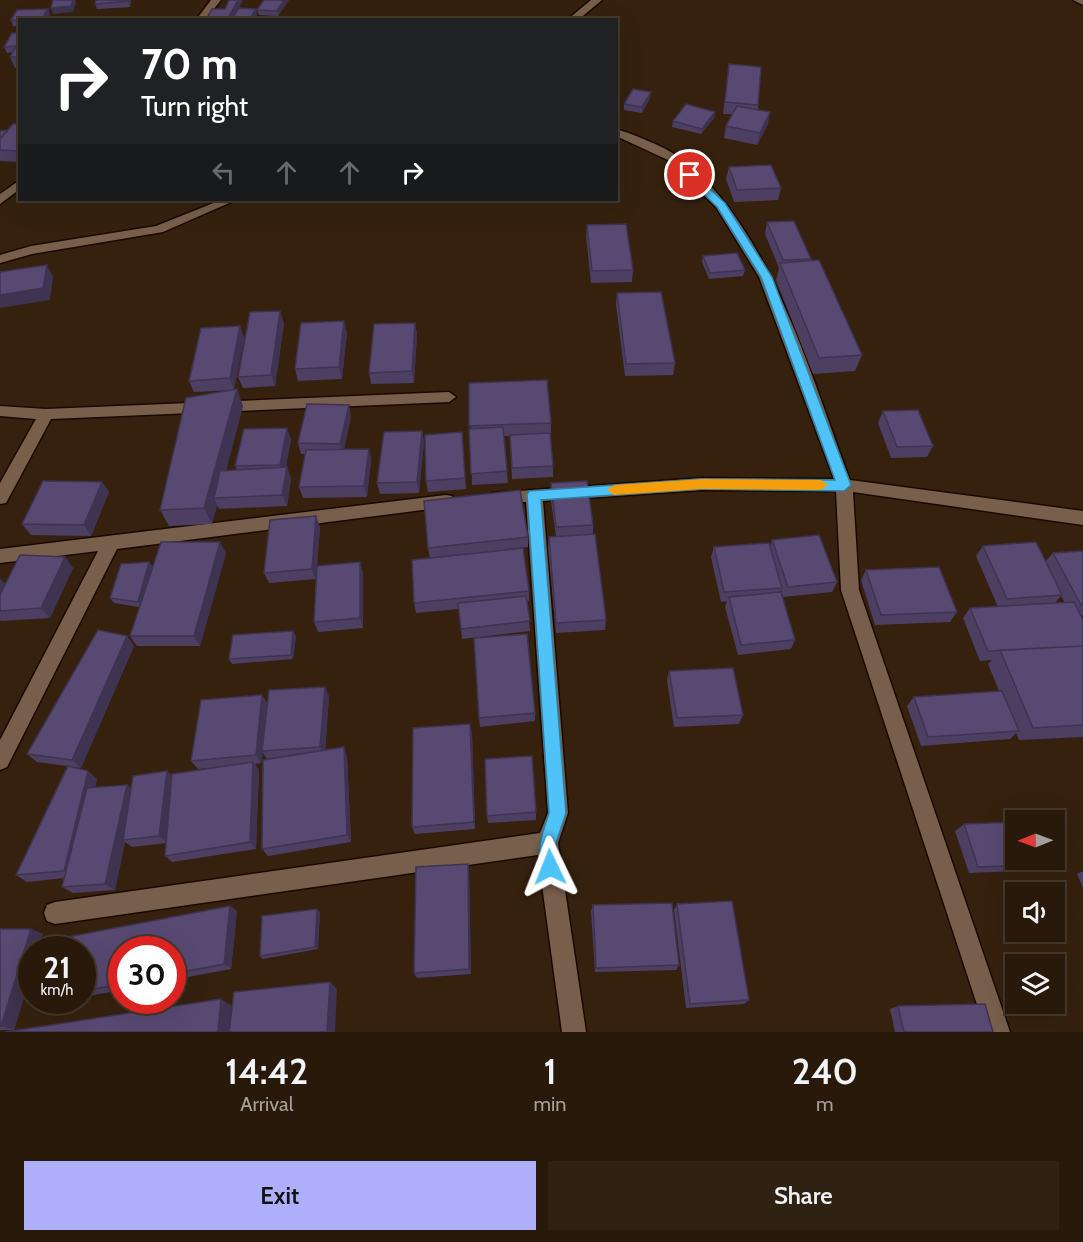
<!DOCTYPE html>
<style>
:root{--surface:#28190a;--page:#302213;--text:#f1f3f6;--muted:#a5a09c;--line:#44382b;--accent:#aeaefb}
body{margin:0;font-family:Cabin,sans-serif;background:var(--page);color:var(--text);height:100vh;display:flex;flex-direction:column;font-size:22px;white-space:nowrap}
*{box-sizing:border-box;margin:0}
p{font-size:20px;color:var(--muted)}
.icon{flex:none;width:33px;height:33px;fill:none;stroke:currentColor;stroke-width:2;stroke-linecap:round;stroke-linejoin:round}
.map{position:relative;height:1032px;overflow:hidden}
.side{display:flex;flex-direction:column;background:var(--surface);flex:1}
.side>*{flex:none}
.top-card{position:absolute;left:18px;top:18px;width:600px;height:183px;border-radius:0px;box-shadow:0 6px 24px #0002,0 0 0 2px var(--line);background:#202124;color:#fff;overflow:hidden}
.needle{width:39px;rotate:269deg}
.buttons{position:absolute;left:1005px;top:810px;display:grid;gap:12px}
.buttons a{display:grid;place-items:center;width:60px;height:60px;border-radius:0px;background:var(--surface);box-shadow:0 6px 24px #0002,0 0 0 2px var(--line);font-size:30px}
.speed{position:absolute;left:18px;top:936px;display:flex;gap:12px;font-size:30px;font-weight:700;text-align:center}
.speed>*{display:grid;place-content:center;width:78px;height:78px;border-radius:50%;background:var(--surface);box-shadow:0 6px 24px #0002,0 0 0 2px var(--line);line-height:1}
.speed small{font-size:15px;font-weight:400}
.speed .limit{border:9px solid #d22;background:#fff;color:#111}
.pin{position:absolute;display:grid;place-items:center;width:51px;height:51px;color:#fff;margin:-26px;border:3px solid #fff;border-radius:50%;box-shadow:0 2px 6px #0007}
.me{position:absolute;width:66px;margin:-33px;rotate:358deg;stroke-linejoin:round;filter:drop-shadow(0 0 4px #0008)}
.turn{display:flex;align-items:center;gap:21px;height:126px;padding:0 24px;font-size:27px}
.turn .icon{width:78px;height:78px;stroke-width:2.5}
.turn b{display:block;font-size:42px;line-height:51px}
.lanes{display:flex;align-items:center;height:57px;padding:0 24px;background:#0003;justify-content:center;gap:30px;direction:ltr}
.lanes .off{opacity:.35}
.eta{display:flex;justify-content:space-evenly;align-items:center;height:102px;text-align:center}
.eta b{font-size:36px;font-weight:600;line-height:42px}
.action{display:flex;gap:12px;margin-top:auto;padding:12px 24px}
.action a{flex:1;height:69px;border-radius:0px;background:var(--accent);color:#111;font-size:24px;font-weight:600;line-height:69px;text-align:center}
.action a+a{background:var(--page);color:var(--text)}
.map>svg:first-child{display:block}
.lines{fill:none;stroke-linecap:round;stroke-linejoin:round}
.minor-casing{stroke:#1b0900;stroke-width:3}
.minor{fill:#775f4b;fill-rule:evenodd}
.wall{fill:#4c3f62;fill-rule:evenodd}
.shaded-wall{fill:#3e3350}
.building{fill:#584972;stroke:#3e3350;stroke-width:1.5}
.route{fill:#4fc3f7;stroke:#337fa1;stroke-width:1.5}
.slow{fill:#f59e0b}
</style>
<div class="map">
<svg width="1083" height="1032" viewBox="0 0 1083 1032">
<rect width="100%" height="100%" fill="#35210e"/>
<g class="lines">
<defs>
<path id="minor" d="M211,0h10l-16,20h-9z
M591,0h11l-24,20h-11z
M1073,0h10v5z
M616,129c17,5 49,18 63,28 91,68 132,220 171,323l233,31v14l-230,-33 6,98 151,442h-24l-145,-442 -5,-99 -134,-1 -159,11 25,312 -10,30 28,189h-24l-24,-177 -483,69 -8,-3 -3,-8 3,-8 8,-3 485,-69 8,-20 -22,-311 -34,1 -2,-5 2,-5 210,-15 132,1 -75,-202 -43,-70 -46,-46 -54,-25z
M20,180v9l-20,15v-10z
M221,200h15l-73,32 -131,22 -32,9v-8l31,-9 125,-20z
M449,392l7,5 -7,5 -398,17 -45,84 -6,1v-21l36,-64 -36,-3v-10l46,3z
M446,495l6,1 2,5 -2,5 -6,1 -329,42 -110,218 -7,3v-30l98,-189 -98,12v-14z"/>
</defs>
<!-- minor casing -->
<use href="#minor" class="minor-casing"/>
<!-- minor -->
<use href="#minor" class="minor"/>
</g>
<!-- wall -->
<path class="wall" d="M96,0h35l-1,7 -33,2 -2,-5z
M289,0l-11,16 -19,-1 -2,-5z
M48,9l2,5 -3,6h-27v6h-7l-2,-6z
M20,33v35h-5l-5,-11 3,-5 -6,1 -3,-6z
M729,64l29,41v5l10,14 -11,21 -33,-7 2,-12 6,-12h-9z
M650,98l-8,15 -18,-3v-6z
M715,112l-1,6 -13,16 -29,-7 1,-6z
M20,124v38l-20,-1v-30l7,-1z
M729,167l52,21 -3,12 -44,2 -8,-23z
M767,222l44,37v2l51,94 -7,16 -42,3 -37,-94 3,-12 -14,-34z
M587,225l46,45 -1,12 -41,1 -5,-47z
M703,256l42,14 -2,6 -34,3 -7,-17z
M617,293l58,70 -2,12 -48,1 -9,-72z
M344,321l3,12 -5,46 -44,2 -3,-12z
M284,323l-9,63 -32,2 -5,-11z
M415,323l2,11 -3,49 -43,1 -2,-11z
M240,326l4,12 -10,51 9,17 -17,64h11l-2,-4 56,-27 -5,28 5,11 -4,28 -68,3 -2,-4 -5,19 -43,2 -9,-16 73,-120 -39,2 -5,-11z
M469,383l82,40v11h-1l3,32v11l-41,2 -2,-43h-6l4,47 -36,2z
M883,411l50,35 -6,11 -36,1 -13,-35z
M351,416l-7,33h25l2,11 -4,37 -64,1 -4,-11 6,-33h-4l-3,-11z
M422,431l2,11 -5,51 -39,1 -3,-11z
M462,432l4,57 -38,3 -2,-11z
M102,482l7,10 -18,44 -60,-1 -9,-11z
M551,483l42,42v9l13,86 -1,10 -49,3 -8,-86 1,-10 7,-1 -6,-42z
M320,527l-3,39 43,-4 3,11v55l-45,4 -4,-10 2,-43 -47,4 -5,-10z
M528,537v10l-39,5 40,39v10h-2l3,30 -68,8 -3,-30 -43,4 -2,-10 16,-45 -2,-10z
M772,540l65,42 -5,10 -49,5 -2,-7 -1,2 15,48 -4,9 -53,6 -13,-48 2,-6 -6,1 -10,-45 3,-10 56,-1z
M983,546l62,16 8,-9 30,-2v64h-3l3,5v117l-64,3 -3,-7 -6,6 -89,7 -14,-40 7,-9 85,-6 -11,-27 4,-4 -12,1 -17,-43 7,-10 28,-1 -22,-51zM1061,596l4,7h-10z
M226,553l-26,93h-63l-7,-10 9,-29 -25,-4 -4,-5 39,-36 3,5z
M65,557l8,11 -23,50 -49,3 -1,-1v-9l6,-27z
M866,570l91,42 -7,10 -75,3 -14,-45z
M293,631l3,5 -3,23 -61,5 -3,-5z
M127,636l7,10 -53,122 -7,-1 14,4 9,8 -2,8 32,-2 4,4 41,-13 46,-9 -20,2 -7,-8 76,-58 62,-7 -4,54 22,6 4,86 -83,14 -6,-7 5,-90 -4,-6 -2,10 -6,1 4,6 -3,79 -84,13 -7,-6 1,-13 -34,4 -7,-5 -10,48 -42,3 -11,-6 2,-9 -37,4 -11,-7 51,-109 -30,-4 -10,-8z
M669,671l74,44 -4,9 -65,3 -7,-47z
M535,713v8l-55,6 -1,-9z
M472,733l3,96 -60,5 -3,-7z
M536,812v8l-48,3 -1,-7z
M964,824l93,40 -11,6 -77,3 -14,-42z
M468,864l1,6 2,104 -54,4 -3,-5z
M1083,871v17l-6,-14z
M677,904l72,96 -5,4 -58,4 -12,-98z
M593,905l86,60 -3,5 -81,2 -4,-61z
M230,906l7,5 -6,58 -59,11v-30h-50v40l-40,7v-47z
M320,912l-2,37 -55,10 -3,-3z
M0,929h31l12,5 -5,16h-6v21l-18,59h-14z
M45,1000h20l-13,3z
M898,1006l95,26h-98l-5,-23z"/>
<!-- shaded-wall -->
<path class="shaded-wall" d="M73,0h2l1,2 -3,10 -20,2 -2,-6z
M128,0h3l-1,7 -2,-6z
M238,0h5l-11,20h-5z
M284,0h5l-11,16 -1,-5z
M48,9l2,5 -3,6h-4z
M256,9l1,5 -3,6h-5z
M651,92l-1,6 -8,15v-6z
M715,112l-1,6 -13,16 1,-5z
M770,112l-2,12 -11,21 3,-12z
M47,265l6,12 -3,23 -50,8v-13z
M280,311l4,12 -9,63 -4,-11z
M344,321l3,12 -5,46 -3,-12z
M415,323l2,11 -3,49 -2,-12z
M240,326l4,12 -10,52 -4,-12z
M237,389l6,17 -24,92h-5l3,7 -5,19 -8,-16z
M349,405l2,11 -8,39 -3,-11z
M287,428l4,11 -7,37 -4,-11z
M422,431l2,11 -5,51 -2,-11z
M369,449l2,11 -4,37 -3,-11z
M287,467l4,11 -4,28 -5,-11z
M102,482l7,10 -18,44 -7,-11z
M316,516l4,11 -4,52 -4,-10z
M220,542l6,11 -26,93 -6,-10z
M65,557l8,11 -23,50 -9,-10z
M149,562l4,5 -11,40 -4,-5z
M360,562l3,11v55l-3,-10z
M0,578l8,9 -8,19z
M293,631l3,5 -3,23 -2,-4z
M127,636l7,10 -53,122 -9,-8z
M325,687l4,9 -4,59 -5,-8z
M262,695l6,9 -6,47 1,2 -2,10 -5,-8z
M470,724l2,9 3,96 -1,-7z
M344,747l3,9 4,86 -4,-7z
M253,762l6,8 -3,79 -6,-7z
M88,771l9,8 -23,99 -10,-7z
M167,771l8,8 -8,64 -8,-7z
M127,785l8,8 -12,47 2,2 -10,48 -10,-6z
M468,864l1,6 2,104 -2,-5z
M230,906l7,5 -6,58 -7,-5z
M317,909l3,3 -2,37 -3,-2z
M31,929l12,5 -5,16h-6v21l-18,59 -13,-4z
M330,982l7,7 -2,43h-8z
M221,999l10,6 -1,27h-12z"/>
<!-- building -->
<path class="building" d="M53,0h20l-2,6 -20,2z
M96,0h32v1l-33,3z
M229,0h9l-11,20h-21l6,-11h13z
M264,0h20l-7,11 -20,-1z
M239,8l17,1 -7,11h-18z
M48,9l-6,10 -31,1 6,-10z
M12,33h8v10h-2l-2,3 -12,1z
M18,43h2v14h-10z
M729,64l32,3 -3,38 -33,-3z
M633,89l18,3 -9,15 -18,-3z
M686,104l29,8 -13,17 -29,-8z
M737,106l33,6 -10,21 -34,-7z
M13,124h7v27l-20,-1v-11z
M7,130l-7,9v-8z
M771,165l10,23 -44,2 -8,-23z
M794,221l17,38 -28,1 -16,-38z
M626,224l7,46 -41,1 -5,-46z
M737,253l8,17 -35,3 -7,-17z
M819,260l43,95 -43,3 -39,-95z
M47,265l-4,23 -43,7v-23z
M661,292l14,71 -49,1 -9,-71z
M280,311l-9,64 -33,2 12,-65z
M344,321l-5,46 -44,2 6,-46z
M415,323l-3,48 -43,2 5,-49z
M240,326l-10,52 -41,3 12,-53z
M547,380l4,43 -82,3v-43z
M237,389l-33,119 -44,2 26,-112z
M307,404l42,1 -9,39 -42,-1z
M918,410l15,36 -36,1 -14,-36z
M503,427l4,44 -36,3 -2,-45z
M287,428l-7,37 -45,1 9,-37z
M422,431l-5,51 -40,1 7,-51z
M462,432l3,46 -39,3 -1,-46z
M550,433l3,33 -41,2 -2,-33z
M369,449l-5,37 -65,1 7,-37z
M287,467l-5,28 -68,3 6,-27z
M43,481l59,1 -18,43 -62,-1z
M587,481l6,44 -37,2 -5,-44z
M520,490l8,47 -100,11 -4,-47z
M316,516l-4,53 -48,4 6,-53z
M595,534l11,86 -50,3 -7,-86z
M819,535l18,47 -49,5 -16,-47z
M161,542h59l-26,94h-64z
M1036,542l26,53 -55,4 -24,-53z
M769,543l13,45 -58,4 -10,-45z
M523,548l6,43 -115,12 -2,-43z
M1083,551v54h-2l-28,-52z
M20,555l45,2 -24,51 -41,3v-16z
M149,562l-11,40 -28,-4 11,-34z
M360,562v56l-46,4 3,-56z
M939,567l18,45 -76,3 -15,-45z
M781,592l14,48 -54,5 -12,-48z
M526,596l4,25 -69,8 -3,-26z
M1074,602l9,18v26l-95,5 -18,-43z
M98,630l29,6 -55,124 -45,-6z
M293,631l-2,24 -62,4 4,-24z
M527,634l8,79 -56,5 -5,-80z
M1083,646v79l-50,3 -33,-78z
M733,668l10,47 -66,3 -8,-47z
M325,687l-5,60 -58,4 7,-61z
M1002,691l17,40 -91,6 -14,-40z
M262,695l-6,60 -65,6 10,-61z
M470,724l4,98 -62,5 1,-99z
M344,747l3,88 -85,14 1,-89z
M532,756l4,56 -49,4 -2,-57z
M253,762l-3,80 -85,14 7,-82z
M68,766l20,5 -24,100 -48,4z
M167,771l-8,65 -36,4 10,-64z
M127,785l-22,99 -43,3 25,-99z
M1016,822v38h38v-4l3,8 -79,3 -14,-43z
M468,864l1,105 -55,4 2,-106z
M732,901l17,99 -59,4 -13,-100z
M672,903l7,62 -83,3 -3,-63z
M230,906l-6,58 -52,10v-24h-50v34l-40,7v-41h-36l1,-9z
M317,909l-2,38 -55,9 2,-40z
M0,929h31l-30,97h-1z
M330,982l-3,50h-98l5,-40z
M221,999l-3,33h-213z
M985,1004l8,28h-89l-6,-26z"/>
<!-- route -->
<path class="route" d="M686,173h7l32,30 47,74 79,208 -7,6 -142,-2 -161,11 25,313 -10,30 3,24 -3,6 -6,3 -6,-3c-9,-22 -2,-39 5,-60l-22,-318 2,-4 173,-12 133,1 -74,-203 -44,-70 -31,-30z"/>
<!-- slow -->
<path class="slow" d="M702,479l119,1 7,5 -7,5 -119,-1 -88,6 -7,-5 7,-5z"/>
</svg>
<div class="buttons">
<a><svg class="needle" viewBox="-14 -14 28 28"><path d="M0-13l5 13h-10z" fill="#e53935"/><path d="M0 13l5-13h-10z" fill="#a5a09c"/></svg></a>
<a><svg class="icon" aria-label="sound" viewBox="0 0 24 24"><path d="M4 9h4l5-4v14l-5-4H4zM17 9q2 3 0 6"/></svg></a>
<a><svg class="icon" aria-label="layers" viewBox="0 0 24 24"><path d="M12 4l9 5-9 5-9-5zM3 14l9 5 9-5"/></svg></a>
</div>
<div class="speed"><div>21<small>km/h</small></div><div class="limit">30</div></div>
<div class="pin" style="left:690px;top:175px;background:#d93025"><svg class="icon" aria-label="arrive" viewBox="0 0 24 24"><path d="M6 21V4h12l-3 4 3 4H6"/></svg></div>
<svg class="me" style="left:550px;top:867px" viewBox="-20 -20 40 40"><path d="M0-17L14 15 0 8-14 15z" fill="#4fc3f7" stroke="#fff" stroke-width="4"/></svg>
<div class="top-card">
<div class="turn"><svg class="icon" aria-label="right" viewBox="0 0 24 24"><path d="M7 20v-9h11M14 6l5 5-5 5"/></svg><div><b>70 m</b>Turn right</div></div>
<div class="lanes"><svg class="icon off" aria-label="left" viewBox="0 0 24 24"><path d="M17 20v-9H6M10 6l-5 5 5 5"/></svg><svg class="icon off" aria-label="ahead" viewBox="0 0 24 24"><path d="M12 20V5M6 11l6-6 6 6"/></svg><svg class="icon off" aria-label="ahead" viewBox="0 0 24 24"><path d="M12 20V5M6 11l6-6 6 6"/></svg><svg class="icon" aria-label="right" viewBox="0 0 24 24"><path d="M7 20v-9h11M14 6l5 5-5 5"/></svg></div>
</div>
</div>
<section class="side">
<div class="eta">
<div><b>14:42</b><p>Arrival</p></div>
<div><b>1</b><p>min</p></div>
<div><b>240</b><p>m</p></div>
</div>
<div class="action"><a>Exit</a><a>Share</a></div>
</section>
